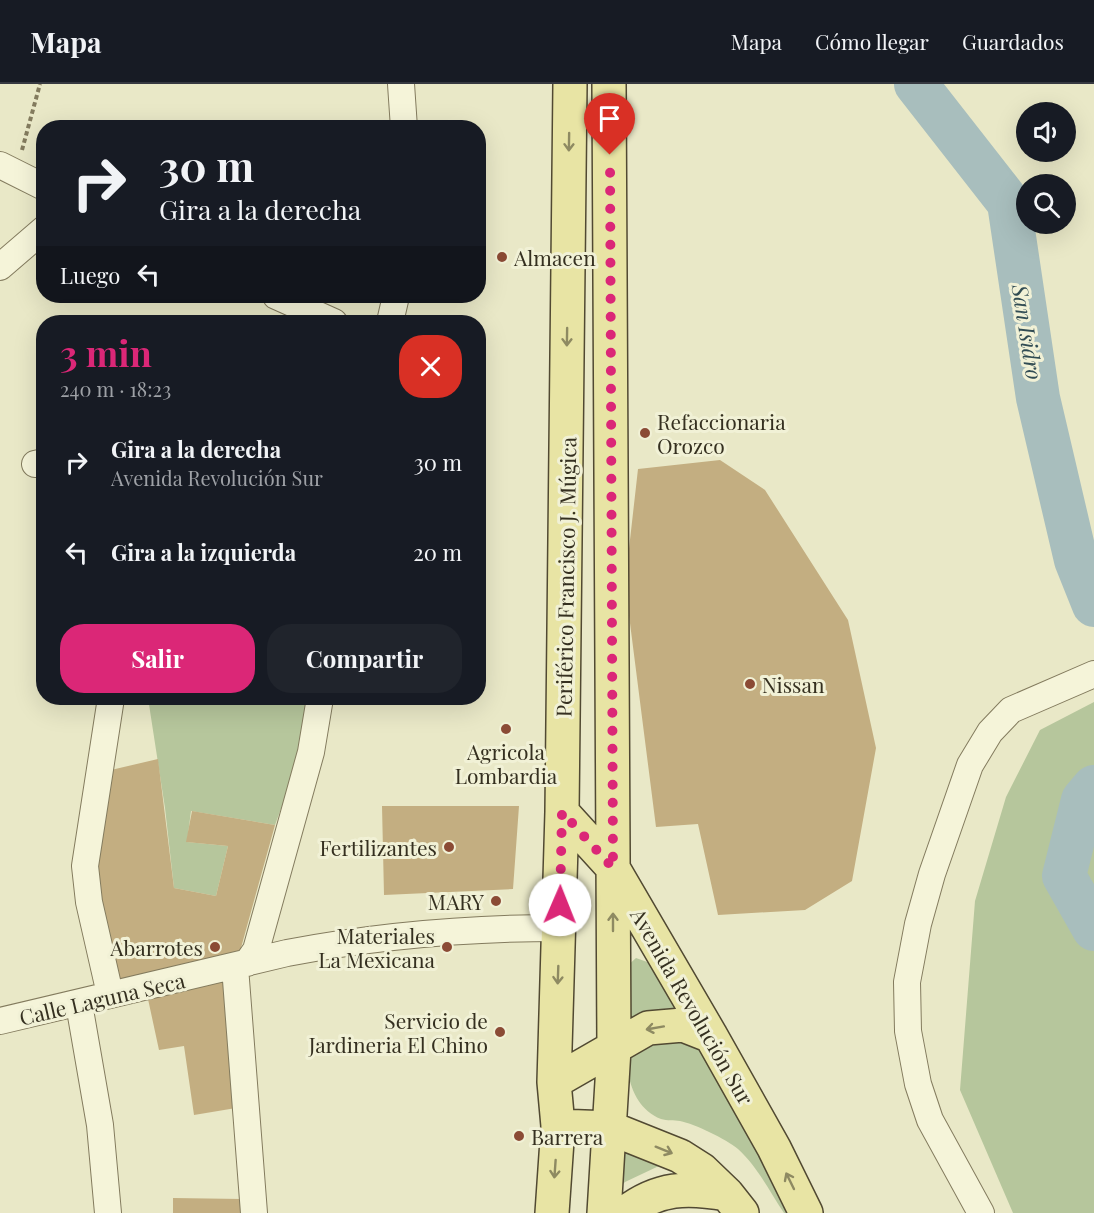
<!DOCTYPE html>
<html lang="es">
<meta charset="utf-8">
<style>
:root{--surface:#171b24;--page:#20242c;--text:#f1f3f6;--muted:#9ea1a6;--line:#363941;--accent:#db2777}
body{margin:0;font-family:"Playfair Display",serif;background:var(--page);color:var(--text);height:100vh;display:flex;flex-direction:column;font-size:22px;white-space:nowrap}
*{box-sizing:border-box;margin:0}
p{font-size:20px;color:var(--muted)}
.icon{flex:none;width:33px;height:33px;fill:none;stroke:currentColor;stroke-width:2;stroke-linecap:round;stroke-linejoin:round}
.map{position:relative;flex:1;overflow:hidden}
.drawer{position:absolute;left:36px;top:231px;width:450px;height:390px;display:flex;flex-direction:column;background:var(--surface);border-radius:24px;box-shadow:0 6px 24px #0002}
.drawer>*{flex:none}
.banner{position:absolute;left:36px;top:36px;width:450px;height:183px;border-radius:24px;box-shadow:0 6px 24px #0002;background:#171b24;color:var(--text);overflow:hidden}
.buttons{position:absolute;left:1016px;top:18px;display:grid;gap:12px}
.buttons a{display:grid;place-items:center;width:60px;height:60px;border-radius:50%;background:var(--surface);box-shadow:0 6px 24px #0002;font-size:30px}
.pin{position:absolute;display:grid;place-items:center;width:51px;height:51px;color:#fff;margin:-62px -26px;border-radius:50% 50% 50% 0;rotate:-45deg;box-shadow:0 0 6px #0007}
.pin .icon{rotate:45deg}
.me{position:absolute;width:66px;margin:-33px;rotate:1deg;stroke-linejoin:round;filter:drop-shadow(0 0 4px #0008)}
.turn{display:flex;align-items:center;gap:21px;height:126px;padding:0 24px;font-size:27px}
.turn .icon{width:78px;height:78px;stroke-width:2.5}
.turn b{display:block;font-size:42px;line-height:51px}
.then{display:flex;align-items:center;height:57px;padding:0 24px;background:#0003;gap:12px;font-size:22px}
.round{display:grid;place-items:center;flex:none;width:63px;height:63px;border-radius:24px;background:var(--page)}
.headline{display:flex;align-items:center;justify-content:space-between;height:102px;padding:0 24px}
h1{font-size:36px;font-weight:700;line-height:45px;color:var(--accent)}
.primary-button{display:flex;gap:12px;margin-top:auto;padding:12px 24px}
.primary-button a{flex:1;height:69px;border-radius:24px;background:var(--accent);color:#fff;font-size:24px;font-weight:700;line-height:69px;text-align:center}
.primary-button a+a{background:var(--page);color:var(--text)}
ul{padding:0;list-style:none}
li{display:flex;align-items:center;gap:18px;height:90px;padding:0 24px}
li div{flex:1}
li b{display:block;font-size:22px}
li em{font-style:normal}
header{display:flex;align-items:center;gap:36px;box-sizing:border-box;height:84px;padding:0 30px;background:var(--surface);border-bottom:2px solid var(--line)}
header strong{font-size:28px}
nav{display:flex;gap:33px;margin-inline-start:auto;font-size:21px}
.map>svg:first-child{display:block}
.green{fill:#b6c69c}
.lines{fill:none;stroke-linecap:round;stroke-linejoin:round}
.river{stroke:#a8bebd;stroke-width:44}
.building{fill:#c3ae81}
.minor-casing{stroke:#837b5e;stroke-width:28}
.major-casing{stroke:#514932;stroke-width:36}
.path{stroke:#837b5e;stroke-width:4;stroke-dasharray:4.5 3;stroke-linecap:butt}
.minor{stroke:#f5f4d9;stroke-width:26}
.major{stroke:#e8e4a4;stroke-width:33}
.oneway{stroke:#8e8a62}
.route{stroke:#db2777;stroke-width:10;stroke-dasharray:0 18}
.poi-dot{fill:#8b4b35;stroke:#f1f1d6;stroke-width:2}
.labels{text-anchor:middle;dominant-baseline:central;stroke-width:6;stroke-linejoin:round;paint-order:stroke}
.poi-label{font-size:21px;fill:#353020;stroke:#f1f1d6;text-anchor:end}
.street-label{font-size:21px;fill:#353020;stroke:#f1f1d6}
.water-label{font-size:22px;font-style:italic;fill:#314c53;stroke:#f1f1d6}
</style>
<header>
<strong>Mapa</strong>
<nav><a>Mapa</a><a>Cómo llegar</a><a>Guardados</a></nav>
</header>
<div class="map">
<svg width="1094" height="1129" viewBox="0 0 1094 1129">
<rect width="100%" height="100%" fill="#e9e8c7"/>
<!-- green -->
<path class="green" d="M148,614h163l-8,50 -28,77 -84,-14 -4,31 41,4 -12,50 -42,-8 -9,-80z
M1094,618v511h-81l-53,-123 15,-189 31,-104 34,-67z
M636,874l14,5 147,250h-13c-14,-21 -27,-47 -46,-64 -12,-10 -43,-25 -58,-28 -6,-1 -13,0 -19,-2 -20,-8 -29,-26 -33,-46l-3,-105z
M618,1056l43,25 -36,17 -13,13z"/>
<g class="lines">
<!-- river -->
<path class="river" d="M916,0l93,119 29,195 38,162 18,45
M1094,703l-11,13 -19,76 30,53"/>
</g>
<!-- building -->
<path class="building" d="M720,376l45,30 83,130 28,128 -24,133 -47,29 -87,5 -20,-91 -42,3 -31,-243 13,-115z
M158,675l16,129 42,8 12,-50 -42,-4 6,-31 83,14 -36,130 -124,26 -21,-82 7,-64 10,-65z
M382,722h137l-6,83 -129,6z
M227,897l9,127 -42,7 -10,-69 -25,4 -11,-51z
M173,1114l69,1 1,14h-70z"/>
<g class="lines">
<defs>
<path id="minor" d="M401,0l3,44
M0,81l44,22
M0,183l44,-38
M276,212l58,26
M390,238l6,-26
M35,380l9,-2
M247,879l9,-13 55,-198 9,-54
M235,883l19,246
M110,910l-21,-92 -4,-36 26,-168
M79,920l21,121 8,88
M0,937l287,-68c90,-17 181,-25 272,-25
M981,1129l-51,-93 -12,-36 -10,-53 -1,-49 11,-58 14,-50 38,-109 20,-33 21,-22 83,-36"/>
<path id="major" d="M562,728l51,56 98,168 63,112 32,65
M554,998l94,-54 35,-3 28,11
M558,1042l52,2 70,28 22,14 25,24 15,19
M552,1129l6,-87 -4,-44 8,-270 8,-728
M604,1129l10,-164 -5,-965
M625,1129c34,-26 62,-26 102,-19"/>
</defs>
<!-- minor casing -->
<use href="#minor" class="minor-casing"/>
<!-- major casing -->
<use href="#major" class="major-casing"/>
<!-- path -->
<path class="path" d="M22,66l18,-66"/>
<!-- minor -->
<use href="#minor" class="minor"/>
<!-- major -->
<use href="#major" class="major"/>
</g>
<!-- one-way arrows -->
<defs><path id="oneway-shaft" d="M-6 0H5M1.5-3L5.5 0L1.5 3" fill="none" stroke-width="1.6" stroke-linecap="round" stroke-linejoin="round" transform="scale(1.5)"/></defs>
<g class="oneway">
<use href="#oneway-shaft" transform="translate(569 58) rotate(91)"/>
<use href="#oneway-shaft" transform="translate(567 253) rotate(91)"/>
<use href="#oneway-shaft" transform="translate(613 838) rotate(-90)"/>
<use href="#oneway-shaft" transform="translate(558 891) rotate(92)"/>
<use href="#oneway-shaft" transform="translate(655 944) rotate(170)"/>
<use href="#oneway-shaft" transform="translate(664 1066) rotate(22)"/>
<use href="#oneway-shaft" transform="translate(555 1085) rotate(94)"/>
<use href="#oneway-shaft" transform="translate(790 1097) rotate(-116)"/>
</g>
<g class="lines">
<!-- route -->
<path class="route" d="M560,821l2,-93 51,56 -3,-713"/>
</g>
<!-- markers -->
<g class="poi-dot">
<circle cx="502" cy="173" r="6"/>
<circle cx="645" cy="349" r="6"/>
<circle cx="750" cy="600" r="6"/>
<circle cx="506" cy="645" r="6"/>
<circle cx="449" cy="763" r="6"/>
<circle cx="496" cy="817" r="6"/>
<circle cx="215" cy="863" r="6"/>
<circle cx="447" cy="863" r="6"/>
<circle cx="500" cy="948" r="6"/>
<circle cx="519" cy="1052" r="6"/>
</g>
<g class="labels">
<!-- poi labels -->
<g class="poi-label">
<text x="514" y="173" text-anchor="start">Almacen</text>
<text x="657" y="337" text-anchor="start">Refaccionaria<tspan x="657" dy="24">Orozco</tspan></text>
<text x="762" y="600" text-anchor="start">Nissan</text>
<text x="506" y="667" text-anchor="middle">Agricola<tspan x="506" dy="24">Lombardia</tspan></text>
<text x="437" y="763">Fertilizantes</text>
<text x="484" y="817">MARY</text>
<text x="435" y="851">Materiales<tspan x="435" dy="24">La Mexicana</tspan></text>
<text x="203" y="863">Abarrotes</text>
<text x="488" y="936">Servicio de<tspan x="488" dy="24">Jardineria El Chino</tspan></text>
<text x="531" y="1052" text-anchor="start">Barrera</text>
</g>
<!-- street labels -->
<g class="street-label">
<text transform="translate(565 493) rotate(-89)">Periférico Francisco J. Múgica</text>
<text transform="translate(102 914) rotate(-13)">Calle Laguna Seca</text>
<text transform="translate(693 922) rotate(60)">Avenida Revolución Sur</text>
</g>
<!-- water labels -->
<g class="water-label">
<text transform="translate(1028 248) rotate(81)">San Isidro</text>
</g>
</g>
</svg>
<div class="buttons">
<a><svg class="icon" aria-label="sound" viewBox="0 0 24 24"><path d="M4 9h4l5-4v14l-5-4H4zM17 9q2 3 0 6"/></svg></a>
<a><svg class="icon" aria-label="search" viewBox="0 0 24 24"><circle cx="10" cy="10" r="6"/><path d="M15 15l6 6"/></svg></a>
</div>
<div class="pin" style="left:610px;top:71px;background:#d93025"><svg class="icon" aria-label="arrive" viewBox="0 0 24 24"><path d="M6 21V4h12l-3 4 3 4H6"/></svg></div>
<svg class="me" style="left:560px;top:821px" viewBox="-20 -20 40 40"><circle r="19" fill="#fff"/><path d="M0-13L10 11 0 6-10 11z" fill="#db2777"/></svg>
<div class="banner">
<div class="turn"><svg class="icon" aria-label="right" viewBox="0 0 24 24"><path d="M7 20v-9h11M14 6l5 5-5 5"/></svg><div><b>30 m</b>Gira a la derecha</div></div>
<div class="then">Luego<svg class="icon" aria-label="left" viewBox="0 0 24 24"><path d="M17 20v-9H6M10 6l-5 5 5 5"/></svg></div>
</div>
<section class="drawer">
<div class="headline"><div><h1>3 min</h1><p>240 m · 18:23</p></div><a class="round" style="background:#d93025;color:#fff"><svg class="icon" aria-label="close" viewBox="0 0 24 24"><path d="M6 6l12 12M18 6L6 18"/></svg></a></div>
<ul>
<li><svg class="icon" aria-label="right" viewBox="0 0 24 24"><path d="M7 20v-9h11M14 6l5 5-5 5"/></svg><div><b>Gira a la derecha</b><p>Avenida Revolución Sur</p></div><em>30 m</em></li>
<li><svg class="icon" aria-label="left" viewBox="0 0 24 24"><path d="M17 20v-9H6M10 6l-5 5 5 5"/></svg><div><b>Gira a la izquierda</b></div><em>20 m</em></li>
</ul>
<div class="primary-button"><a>Salir</a><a>Compartir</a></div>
</section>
</div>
